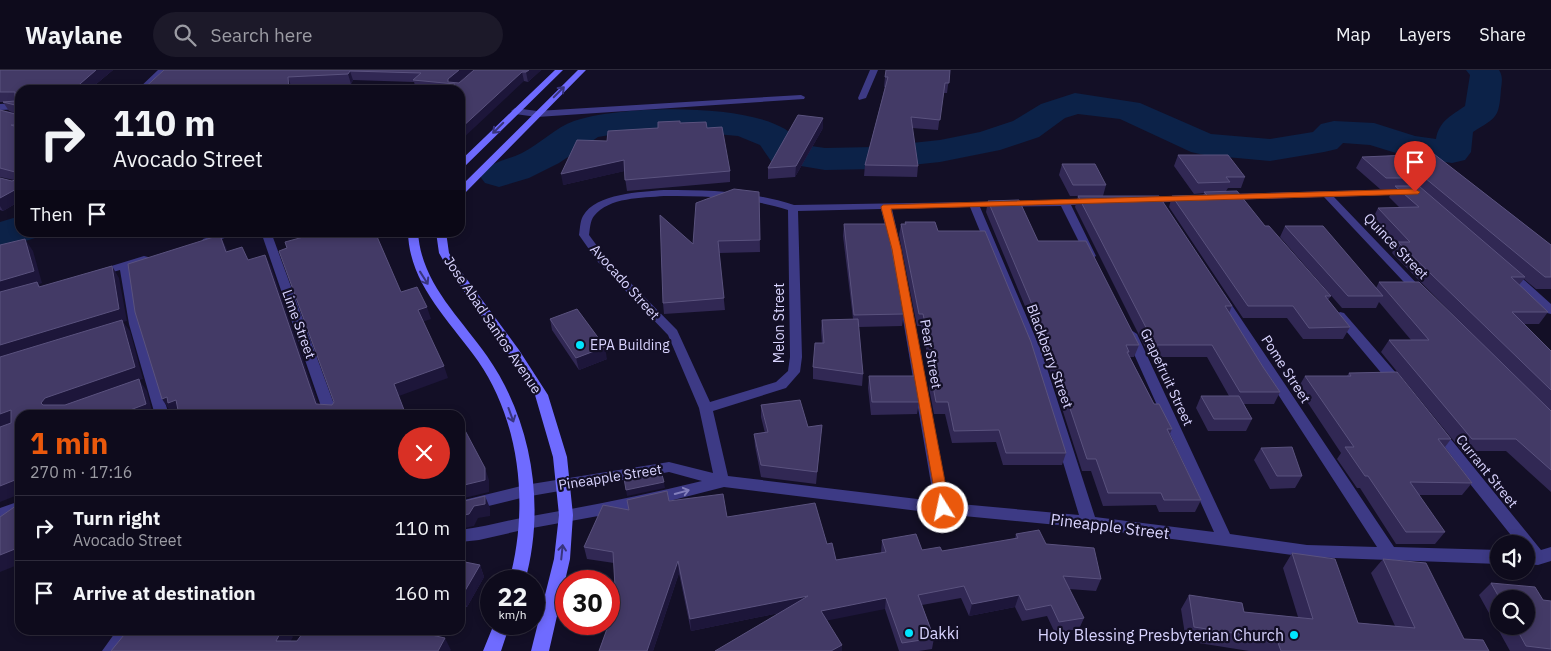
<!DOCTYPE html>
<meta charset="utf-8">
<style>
:root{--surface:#0e0b1c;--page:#1c1929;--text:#f1f3f6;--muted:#9b9ba3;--line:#2e2b3b;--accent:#ea580c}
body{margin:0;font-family:"IBM Plex Sans",sans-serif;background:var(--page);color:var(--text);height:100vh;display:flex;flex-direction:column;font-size:19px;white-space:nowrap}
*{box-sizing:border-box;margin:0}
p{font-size:16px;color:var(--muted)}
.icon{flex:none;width:28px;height:28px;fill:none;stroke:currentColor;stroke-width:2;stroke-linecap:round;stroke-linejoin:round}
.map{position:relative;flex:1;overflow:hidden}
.details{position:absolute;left:15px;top:340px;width:450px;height:225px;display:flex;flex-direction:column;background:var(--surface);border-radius:15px;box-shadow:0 2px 8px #0003,0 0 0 1px var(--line)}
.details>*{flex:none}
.top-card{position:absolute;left:15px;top:15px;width:450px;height:152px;border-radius:15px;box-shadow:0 2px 8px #0003,0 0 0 1px var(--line);background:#0e0b1c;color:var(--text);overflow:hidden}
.controls{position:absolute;left:1490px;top:465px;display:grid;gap:10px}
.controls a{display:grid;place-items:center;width:45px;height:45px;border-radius:50%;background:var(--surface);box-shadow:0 2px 8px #0003,0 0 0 1px var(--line);font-size:25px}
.speed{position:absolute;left:480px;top:500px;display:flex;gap:10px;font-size:25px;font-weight:700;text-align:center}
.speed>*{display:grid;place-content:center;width:65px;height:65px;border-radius:50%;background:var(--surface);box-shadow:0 2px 8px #0003,0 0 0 1px var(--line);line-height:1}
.speed small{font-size:12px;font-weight:400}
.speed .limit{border:8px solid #d22;background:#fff;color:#111}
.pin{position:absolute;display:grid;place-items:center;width:42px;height:42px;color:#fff;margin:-51px -21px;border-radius:50% 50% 50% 0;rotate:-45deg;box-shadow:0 0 5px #0007}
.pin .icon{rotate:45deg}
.me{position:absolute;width:55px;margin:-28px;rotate:350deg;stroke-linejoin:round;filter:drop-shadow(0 0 4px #0008)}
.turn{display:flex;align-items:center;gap:18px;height:105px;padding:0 15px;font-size:22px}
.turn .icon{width:65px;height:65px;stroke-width:2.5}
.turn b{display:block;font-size:35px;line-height:42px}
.then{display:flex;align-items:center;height:48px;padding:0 15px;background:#0003;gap:10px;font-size:19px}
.round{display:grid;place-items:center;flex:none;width:52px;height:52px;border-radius:26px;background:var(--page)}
.summary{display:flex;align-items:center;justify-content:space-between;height:85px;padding:0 15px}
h1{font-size:30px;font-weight:800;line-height:38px;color:var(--accent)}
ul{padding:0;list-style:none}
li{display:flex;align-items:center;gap:15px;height:65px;padding:0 15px;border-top:1px solid var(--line)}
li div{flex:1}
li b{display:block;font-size:19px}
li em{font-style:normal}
header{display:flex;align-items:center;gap:30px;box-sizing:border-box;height:70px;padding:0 25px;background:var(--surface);border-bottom:1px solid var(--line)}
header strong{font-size:24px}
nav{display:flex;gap:28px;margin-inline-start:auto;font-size:18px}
.search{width:350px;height:45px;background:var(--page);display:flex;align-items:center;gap:12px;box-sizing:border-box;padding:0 18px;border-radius:28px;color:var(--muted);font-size:19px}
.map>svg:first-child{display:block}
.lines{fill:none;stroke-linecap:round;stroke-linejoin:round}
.river{fill:#0c2248;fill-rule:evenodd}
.service{fill:#3d3a85;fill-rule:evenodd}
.minor{fill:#3d3a85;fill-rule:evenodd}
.secondary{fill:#6f6bff;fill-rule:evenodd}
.wall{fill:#312854;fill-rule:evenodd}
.shaded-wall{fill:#1d163a}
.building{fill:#433a66;stroke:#5a527e}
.oneway{stroke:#38347d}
.oneway2{stroke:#837fbc}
.route{fill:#ea580c;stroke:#983908}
.poi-dot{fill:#00e5ff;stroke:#130f26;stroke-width:2}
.labels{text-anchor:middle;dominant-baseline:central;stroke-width:4.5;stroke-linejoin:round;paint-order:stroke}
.street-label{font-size:14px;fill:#d9d4ff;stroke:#130f26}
.poi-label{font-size:14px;fill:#d9d4ff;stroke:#130f26;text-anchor:start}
.near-street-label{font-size:16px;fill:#d9d4ff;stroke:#130f26}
.near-poi-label{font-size:16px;fill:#d9d4ff;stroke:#130f26;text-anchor:start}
</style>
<header>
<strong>Waylane</strong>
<div class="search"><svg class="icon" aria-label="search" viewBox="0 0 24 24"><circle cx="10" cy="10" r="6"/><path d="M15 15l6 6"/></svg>Search here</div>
<nav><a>Map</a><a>Layers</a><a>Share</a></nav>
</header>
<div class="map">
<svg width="1551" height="581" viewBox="0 0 1551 581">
<rect width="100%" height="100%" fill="#130f26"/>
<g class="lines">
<!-- river -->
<path class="river" d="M1466,0h33c4,6 3,12 2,19 -2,29 -4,28 -28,43l-2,20 -6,8 -13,3 -43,-6 -39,-12 -27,-2 -6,6 -13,3 -54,9 -66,-6 -13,-3 -71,-33 -42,-5 -13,4 -26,19 -39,13 -60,12 -66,7 -49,1 -54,-9 -11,-16 -22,-9 -55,-5 -56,1 -29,5 -39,26 -30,15 -30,9 -14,-4 -6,-8c10,-13 29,-15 43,-22 18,-9 34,-26 52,-32 46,-16 169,-18 211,8 5,3 8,10 12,15l28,4 49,-1 66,-7 40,-8 33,-11 28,-17 34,-11 65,10 71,31 59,5 43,-7 8,-8 13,-3 40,2 41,13 21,3c3,-18 15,-23 29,-33l5,-31z
M20,146v16h19l-4,6 -35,11v-27z"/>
<!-- service -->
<path class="service" d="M801,25l4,2 -1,2 -267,18 -22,-3 -4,-3 4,-3 22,3z"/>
<!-- minor -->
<path class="minor" d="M158,0h9l-21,20h-9z
M870,0h8l-12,28 -7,2 -1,-2z
M20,33v6l-20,1v-6z
M1408,119l3,1v4l-77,3 91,95 2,2 -2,2h-8l-93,-99 -98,3 -5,-3 5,-3z
M664,120c45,0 87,1 130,15l301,-5v4l-24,1 25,51 -5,3 -5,-3 -25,-50 -81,1 62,146 53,164 119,15 -89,-198 6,-4 6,4 93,200 77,11 70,2 -162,-250 6,-4 4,2 169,252 105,3v14l-192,-7 -218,-29 -146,-14 -219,-27 -82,21 -115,21 -48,11 -19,2v-12c25,-3 48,-10 72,-14 57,-10 114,-21 170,-35l-33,-9 -144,25 -65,16v-12l65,-16 144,-23 44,11 -14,-65 -31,-73 -70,-73 -19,-27c1,-6 1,-14 4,-19 13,-23 58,-24 81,-26zM664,126c43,0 84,1 124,14l2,147 -2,14 -12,11 -66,20 -33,-72 -71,-72 -17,-23c1,-6 1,-14 5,-19 15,-19 48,-18 70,-20zM970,137l60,146 49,162 -130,-12 -48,-254 -9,-40zM881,139l10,40 43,252 -206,-25 -15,-65 73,-23 14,-16 2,-15 -4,-146z
M1189,126l5,3 -1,2 -47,2 -5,-3 5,-3z
M224,162h18l-35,12 -5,-3 1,-2z
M261,162h10l67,183h-14z
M144,186l4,1 1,2 -1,2 -17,6 10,57 28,91h-14l-26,-91 -9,-54 -21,6 -6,-3 2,-2z
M1509,199l4,1 38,34v10l-4,-1 -42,-39 -2,-2 2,-2z
M1340,242l4,1 59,68 1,3 -1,3h-10l-57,-68 -2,-3z
M1436,356l5,1 100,123 10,-3v14l-13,4 -12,-1v-20h-8l-87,-109 -2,-4 2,-4z
M20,431v12l-20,7v-12z
M117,560h18l-14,21h-19z"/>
<!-- secondary -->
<path class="secondary" d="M555,0h8l-100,98 -3,1v-8z
M578,0h8l-123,125 -3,1v-9z
M408,162h10c3,51 42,85 69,124 45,64 59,150 38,225h-16c20,-72 12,-158 -31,-220 -28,-40 -69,-77 -70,-129z
M436,162h10l3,21 8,13 62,84 29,45 19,62 6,58 -3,44 -21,92h-18l23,-92 5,-44 -6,-58 -18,-62 -25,-39 -63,-89 -8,-14z
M494,554h16l-9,27h-18z"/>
</g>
<!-- wall -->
<path class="wall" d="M0,0h113l-24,20h-69v111l-17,10 -3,-1v-32l12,3 2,-1 -14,-3v-67l15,3 -6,-2 -6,-9h-3z
M164,0h309l-15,13h1l15,-13h67l-13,12 -4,-1 -64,9h-36l-8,-1 -2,-7 -61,-2 -2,4 -60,2 1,4h-150z
M950,0l-3,23h-4l-5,37 -26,-2 6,38 -1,11 -53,-1 1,-11 20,-78h-1l1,-10z
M680,53l27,5 23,43v11l-103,9 -3,-20 -61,14 44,-44z
M823,58l-28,49 -27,2v-11z
M1434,84l117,91v44h-15l-12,-10 -5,6 29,27 -9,12h-15l27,27v141l-45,-41h-44l-81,-99 8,-12h22l-32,-38 -3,6h-34l-62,-71 5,-11 91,62 3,-6 114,73 -101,-102 4,-8 -24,-25 6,-12h22l-11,-11 5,-8h-14l-24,-21 6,-11z
M1178,85l67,22 -4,11h-13l-2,3 39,35 66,70 -3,4 22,27 -7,12h-40l-16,-21h-44l-74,-111 3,-11h31l1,-3 -10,1 -20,-28z
M1062,94l44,21 -3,11 129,110 -3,7 34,54 17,25 -6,12h-30l8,15 -6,12h-38l-12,-23 5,-12h28l-22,-39h-57l-75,-150 3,-11h-8l-11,-21z
M759,122l1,60 -41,1 6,57 -61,4 -1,-11 30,-59z
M988,131l50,40 101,104 -5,12h-4l24,47 18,25 -2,5 31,66 -6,12h-36l-3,-7 -53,1 -12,-35h-9l-38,-119 -58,-140z
M905,152l33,9 128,222 -4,12h-59l-7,-23 -44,1 -7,-29h-11l-5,-26 3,-12 -11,-50h-4l-18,-91 2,-11h4z
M844,154l60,90 -2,12 -43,1 4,47 -1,12 -49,-7v-12l9,-24 -1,-12 1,-11 31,-1 -10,-83z
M550,249l57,40 -28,11 -27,-40z
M1349,303l102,66 -6,8 27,36 -10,12h-44l27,37 -10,12h-39l-36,-56h-3l-20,-29 4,-6 -43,-65 7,-12h42z
M869,306l50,26 -2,12 -46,1 -3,-27z
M761,335l47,22 14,-2 -6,59 -55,-7 -6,-31 -1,-12 11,-1 -4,-16z
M1261,378l41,28 -7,12 -25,1 -16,-29z
M669,431l58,16 100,27 9,16 45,-7 1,-13 40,10 20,1 73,-12 1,-5 30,10 55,35 -5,12 -27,-2 15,29 -5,11 -24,4 -8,-17 -25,5 -7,-14 -46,9 -8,-18 -39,7 12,33 -2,11 -13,2h-20l-14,-42 -106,4 -88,18 -12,-58 -26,78h-54l17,-47 -2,-41 -27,-4 -3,-12 45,-37z
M1292,483l66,70 37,3 -24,-53 12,-14 81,80 25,12h-240l-63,-10 -5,-32 8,-14 55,17 54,5 -15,-49z
M460,491l20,4 4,12 -17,30 -7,-1z
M1491,513l52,17 8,1v50h-41l-31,-56zM1499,529h27v27h-27z"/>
<!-- shaded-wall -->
<path class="shaded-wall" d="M96,0h17l-24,20h-16z
M459,0h14l-18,15v-1l-7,-1v-4z
M529,0h12l-13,12 -2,-10z
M350,1l3,9 -2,4 -3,-10z
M522,2l2,9 -64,60v-12z
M288,7l3,9 1,4h-3z
M823,48v10l-28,49 1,-11z
M624,90l1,11 -62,14 -2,-11z
M20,117v14l-17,10 -3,-5v-8z
M220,165l6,12 6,16 -6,-11z
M25,169l8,12 9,32 -3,1 6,9 -45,2v-14z
M265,185l6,11 51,149 -6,-11z
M112,196l7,12 8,43 -4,1 7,9 13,48 -4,1 8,11 6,24h-102l-10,-12 4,-5 -45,-38v-15z
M427,237l4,12 -9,3 -4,-12z
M605,277l2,12 -28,11 -3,-12z
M444,296l4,12 -49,18 -5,-12z
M167,327l9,3 8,12 -8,3 -4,-5 -2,1 -8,-12z
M11,340l9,11 -20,8v-15z
M485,398l4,12v12l-29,7v-13z
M20,408v16l-20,8v-16z
M664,412l1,6 -38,8 -1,-6z
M485,426l5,12v8l-12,2 -4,8 -14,3v-13l14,-10z
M460,464l4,10 -4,6z
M20,477v17l-20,8v-17z
M678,491l1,12 -26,78h-6z
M480,495l4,12 -17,30 -5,-11z
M1019,525l-4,12 -46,9 3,-12z
M808,526v11l-117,24 -1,-12z
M886,528l-1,11 -65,13 1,-11z
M282,560h6l5,7 -8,14 -9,-10z
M445,568l6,12 -1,1h-12z
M842,575v6h-11z"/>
<!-- building -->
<path class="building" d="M0,0h96l-23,20h-53v35h-9l9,3v59l-20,11v-20l12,3 3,-1v-8l-15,-4v-58l15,4v-9l-12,-3 12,-1v-9h-15z
M164,0h295l-11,9v3l11,1 15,-13h55l-3,2h-4l-62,57v-39h-13l8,-6 -42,-4 8,-7 -71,-2 -2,3 -60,3 1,13h-147z
M886,0h64l-1,13h-4l-5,37 -29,-3 7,49 -53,-1 23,-88h-3z
M798,45l25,3 -27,48 -28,2z
M680,51v2l26,-1 1,6 15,-1 8,44 -105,9 -1,-20 -63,14 16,-34 30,1 1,-10 50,-3v-6z
M1434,84l117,91v32h-6l-120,-99h-39l-24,-21z
M1178,85h50l17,22h-19l4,5 -32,1z
M1062,94h33l11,21h-33z
M1395,116h24l106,91h-14l37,35h-36l39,39v39l-153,-148h12l-32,-34 41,-1z
M734,119l25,3 1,48 -42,1 6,57 -61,5 -3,-88 33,29 3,-41z
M1237,121l28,35h4l62,70h-6l25,31 -41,1 -16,-22h-45l-76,-110 35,-1 -3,-3z
M1078,126h81l73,110h-7l38,61 17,25h-40l-28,-47h-57z
M1019,130l19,41h48l53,104h-13l3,7h-2l27,52h5l13,25h-5l34,71h-37l-3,-7h-53l-12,-34h-9l-40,-119 -59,-139z
M905,152h30l3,9h47l46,111 35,111h-60l-7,-23 -45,1 -6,-29h-12l-5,-26h5l-13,-62h-4l-18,-90h5z
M844,154h43l17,90 -50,1z
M1285,156h38l60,70h-35z
M311,162h64l26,60 16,-5 10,20 -9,3 26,56 -50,18 12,31h-227l-3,-15 -8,3 -1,-6 -5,2 -27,-87 -7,-48 92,-29 6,17 16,-5 6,13 17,-5 51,149 16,1 2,-3 -55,-151 8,-3 -2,-6 22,-6z
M25,169l9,32 -34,10v-36z
M112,196l7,43 -119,36v-53l37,-10 2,5z
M1379,212h40l132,129v59l-35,-31h-44l-83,-99h40z
M577,239l28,38 -29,11 -26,-39z
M858,249l5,55 -50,-7 2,-24h9l-2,-23z
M122,250l13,47 -90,31 -4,5 2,2h22l74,-26 7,25 -29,11h-97v63l-20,8v-59l11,-4v-13l-11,4v-57z
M1397,302l54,67h-13l34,44 -62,-1 35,50h-39l-38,-56h-3l-20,-29h9l-49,-71h46l-2,-3z
M869,306h46l4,26h-47z
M1201,326h38l13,23h-38z
M800,330l8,27 14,-2 -5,47 -56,-7 -7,-31 14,-2 -7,-27z
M460,351l25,47v12l-25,6z
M1292,377l10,29h-25l-16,-28z
M661,401l3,11 -38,8 -2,-12z
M667,421l2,10 54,-7 4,23 88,-14 12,41 5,-1 4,17 50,-8 -4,-12 34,-6 6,16 18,-3 2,4 76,-13 -2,-4 23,-4 7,14 48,4 7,31 -38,-3 21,42 -25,4 -8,-17 -25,5 -7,-15 -47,9 -8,-18 -46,9 16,43 -32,5 -16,-45 -65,13 21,34 -11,6h-116l93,-55 -118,23 -12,-58 -31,90h-48l17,-47 -3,-52 -29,-5 19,-42 26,5 -2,-10z
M485,426v8l-11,2 -5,8 -9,2v-14z
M20,433v44l-20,8v-38z
M1292,483l43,6 23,64 57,5 -32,-69 43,4 38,76 19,1 6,11h-208l-4,-11 -83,-13 -5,-32 53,8 2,9 69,7z
M460,491l20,4 -18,31 -2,-1z
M1491,513l44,4 8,13 8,1v48l-25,-3 -11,-20h11v-27h-26z
M128,560h154l-6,11h21l8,-11h104l36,8 -7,13h-327z"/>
<!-- one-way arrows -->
<defs><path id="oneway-shaft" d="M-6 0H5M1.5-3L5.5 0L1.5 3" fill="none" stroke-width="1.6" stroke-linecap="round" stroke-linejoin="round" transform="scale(1.25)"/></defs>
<g class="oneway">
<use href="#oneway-shaft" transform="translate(559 22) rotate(-45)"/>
<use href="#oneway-shaft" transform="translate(498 58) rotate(135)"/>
<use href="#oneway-shaft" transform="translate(424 208) rotate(58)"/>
<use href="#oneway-shaft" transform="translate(511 345) rotate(70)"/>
<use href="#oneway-shaft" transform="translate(562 482) rotate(-84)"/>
</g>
<use class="oneway2" href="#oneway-shaft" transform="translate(682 422) rotate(-15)"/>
<!-- route -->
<path class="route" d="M1415,119l5,3 -2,2 -527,15 10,40 49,259 -2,4 -5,1 -5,-1 -46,-263 -11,-42 2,-2z"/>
<!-- markers -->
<g class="poi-dot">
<circle cx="580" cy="275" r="5"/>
<circle cx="909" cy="563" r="5"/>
<circle cx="1294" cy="565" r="5"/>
</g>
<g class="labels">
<!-- street labels -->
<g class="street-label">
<text transform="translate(1396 176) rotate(46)">Quince Street</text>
<text transform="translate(625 212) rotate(48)">Avocado Street</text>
<text transform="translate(779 253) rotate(-90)">Melon Street</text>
<text transform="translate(299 254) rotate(70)">Lime Street</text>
<text transform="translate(493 255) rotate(56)">Jose Abad Santos Avenue</text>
<text transform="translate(931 284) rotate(80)">Pear Street</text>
<text transform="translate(1050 286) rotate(70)">Blackberry Street</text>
<text transform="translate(1286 299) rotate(57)">Pome Street</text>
<text transform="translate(1167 307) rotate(65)">Grapefruit Street</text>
<text transform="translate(1487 401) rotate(51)">Currant Street</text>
<text transform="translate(610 407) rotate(-9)">Pineapple Street</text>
</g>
<!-- poi labels -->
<g class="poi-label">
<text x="590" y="275">EPA Building</text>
</g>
<!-- near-street labels -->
<g class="near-street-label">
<text transform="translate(1110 456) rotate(7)">Pineapple Street</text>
</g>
<!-- near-poi labels -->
<g class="near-poi-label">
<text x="919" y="563">Dakki</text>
<text x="1284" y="565" text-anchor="end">Holy Blessing Presbyterian Church</text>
</g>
</g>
</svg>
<div class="controls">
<a><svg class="icon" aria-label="sound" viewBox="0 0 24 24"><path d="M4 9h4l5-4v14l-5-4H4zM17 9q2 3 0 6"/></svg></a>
<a><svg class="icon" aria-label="search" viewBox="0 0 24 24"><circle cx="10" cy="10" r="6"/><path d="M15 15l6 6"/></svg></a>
</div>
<div class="speed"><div>22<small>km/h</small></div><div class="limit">30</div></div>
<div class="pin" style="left:1415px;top:122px;background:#d93025"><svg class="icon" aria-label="arrive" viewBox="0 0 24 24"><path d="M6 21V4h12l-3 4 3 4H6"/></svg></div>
<svg class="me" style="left:943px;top:438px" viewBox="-20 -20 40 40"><circle r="17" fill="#ea580c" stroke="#fff" stroke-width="3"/><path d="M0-11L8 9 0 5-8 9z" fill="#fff"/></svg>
<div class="top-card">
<div class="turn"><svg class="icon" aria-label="right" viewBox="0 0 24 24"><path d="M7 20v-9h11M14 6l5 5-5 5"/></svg><div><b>110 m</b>Avocado Street</div></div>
<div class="then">Then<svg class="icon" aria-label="arrive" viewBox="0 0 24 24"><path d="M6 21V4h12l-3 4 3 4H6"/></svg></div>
</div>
<section class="details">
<div class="summary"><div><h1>1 min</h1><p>270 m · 17:16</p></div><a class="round" style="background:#d93025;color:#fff"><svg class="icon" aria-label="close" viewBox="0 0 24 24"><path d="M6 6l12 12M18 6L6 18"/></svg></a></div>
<ul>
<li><svg class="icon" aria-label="right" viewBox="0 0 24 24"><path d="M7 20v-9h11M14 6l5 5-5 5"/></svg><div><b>Turn right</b><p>Avocado Street</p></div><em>110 m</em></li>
<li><svg class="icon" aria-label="arrive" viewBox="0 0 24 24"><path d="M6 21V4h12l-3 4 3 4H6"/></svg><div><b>Arrive at destination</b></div><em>160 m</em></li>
</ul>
</section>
</div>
